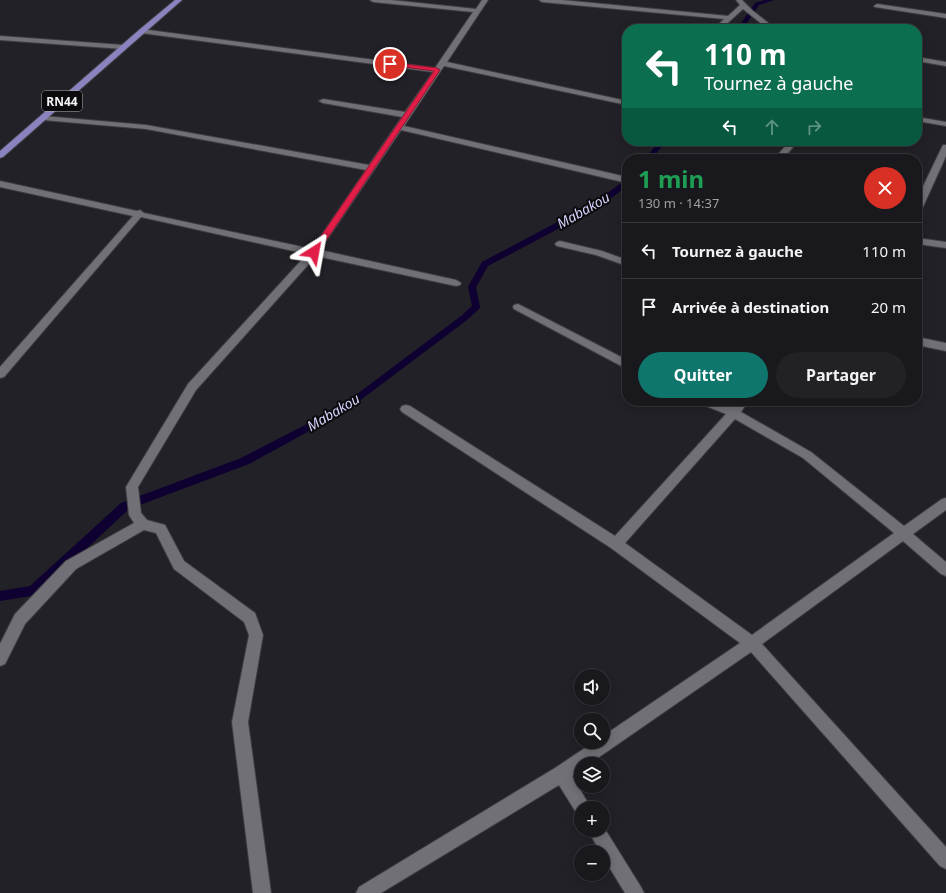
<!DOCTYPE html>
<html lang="fr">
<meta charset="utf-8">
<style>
:root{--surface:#19191d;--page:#222226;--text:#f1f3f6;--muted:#9fa0a4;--line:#37383b;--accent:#0f766e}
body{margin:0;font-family:"Noto Sans",sans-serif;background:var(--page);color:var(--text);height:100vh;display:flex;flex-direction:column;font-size:15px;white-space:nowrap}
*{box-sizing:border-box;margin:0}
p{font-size:13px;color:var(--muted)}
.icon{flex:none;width:22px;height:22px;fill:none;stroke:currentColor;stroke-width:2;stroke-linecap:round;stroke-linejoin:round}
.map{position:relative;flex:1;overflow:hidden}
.panel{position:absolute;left:622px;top:154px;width:300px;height:252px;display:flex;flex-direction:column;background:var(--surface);border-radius:16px;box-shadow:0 2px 10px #0003,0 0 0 1px var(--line)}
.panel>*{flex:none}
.hud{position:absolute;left:622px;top:24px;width:300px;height:122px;border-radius:16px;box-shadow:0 2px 10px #0003,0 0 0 1px var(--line);background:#0b6e4f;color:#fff;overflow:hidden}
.buttons{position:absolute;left:574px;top:669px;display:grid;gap:8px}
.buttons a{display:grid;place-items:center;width:36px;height:36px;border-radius:50%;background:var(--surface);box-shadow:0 2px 10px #0003,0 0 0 1px var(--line);font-size:20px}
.pin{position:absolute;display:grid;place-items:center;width:34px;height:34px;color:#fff;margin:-17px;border:2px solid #fff;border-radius:50%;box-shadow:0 1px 4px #0007}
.me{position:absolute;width:44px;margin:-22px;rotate:34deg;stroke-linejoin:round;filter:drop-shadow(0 0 3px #0008)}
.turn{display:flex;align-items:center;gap:14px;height:84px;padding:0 16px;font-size:18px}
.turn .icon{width:52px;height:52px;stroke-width:2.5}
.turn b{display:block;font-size:28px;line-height:34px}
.lanes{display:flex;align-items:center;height:38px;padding:0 16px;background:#0003;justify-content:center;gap:20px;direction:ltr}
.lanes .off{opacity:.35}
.round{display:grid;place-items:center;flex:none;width:42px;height:42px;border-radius:21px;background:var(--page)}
.head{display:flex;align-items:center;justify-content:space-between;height:68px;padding:0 16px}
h1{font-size:24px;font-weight:700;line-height:30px;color:#1e9e55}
.action{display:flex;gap:8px;margin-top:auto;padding:8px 16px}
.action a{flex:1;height:46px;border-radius:24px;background:var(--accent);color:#fff;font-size:16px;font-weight:700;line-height:46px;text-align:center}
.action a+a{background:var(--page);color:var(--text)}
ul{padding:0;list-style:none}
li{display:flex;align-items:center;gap:12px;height:56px;padding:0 16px;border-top:1px solid var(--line)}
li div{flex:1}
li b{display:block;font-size:15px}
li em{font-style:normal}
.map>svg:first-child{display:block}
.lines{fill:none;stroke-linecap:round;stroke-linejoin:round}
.stream{fill:#0e0030;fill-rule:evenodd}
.minor-casing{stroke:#3e3e42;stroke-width:2}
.primary-casing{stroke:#3e3e42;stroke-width:2}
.minor{fill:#707076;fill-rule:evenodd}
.primary{fill:#8983bf;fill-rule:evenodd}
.route{fill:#e11d48;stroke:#92132f}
.labels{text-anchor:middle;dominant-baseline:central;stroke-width:4;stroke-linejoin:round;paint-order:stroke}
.shield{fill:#0b0b0e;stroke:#acacb0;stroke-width:1}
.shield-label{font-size:12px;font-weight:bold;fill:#f1f1f5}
.water-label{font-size:14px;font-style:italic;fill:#d5d3fd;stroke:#0b0b0e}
</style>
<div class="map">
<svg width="946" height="893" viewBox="0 0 946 893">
<rect width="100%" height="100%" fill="#212127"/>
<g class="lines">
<!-- stream -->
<path class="stream" d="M765,0h9l-15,5 -16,24h-6l18,-26z
M659,141h7l-14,18h-7z
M624,181h3v5l-26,20 -113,60 -12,21 4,20 -1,2 -12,11 -121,91 -97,53 -120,45 -92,86 -37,6v-10l30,-5 91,-83 120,-45 99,-51 121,-91 11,-10 -4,-19 14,-25 113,-60z"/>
<defs>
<path id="minor" d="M370,0h21l85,9 6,-9h6l-41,62 180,39v4l-183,-39 -40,60 223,51v6l-226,-53 -81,120 136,30 5,3 -1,2 -4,1 -140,-30 -120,134 -58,97 3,26 6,7 18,5 19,36 71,52 8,22 -15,87 23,171h-18l-21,-171 17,-87 -5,-13 -70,-53 -18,-36 -12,-3 -68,39 -51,55 -20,40 -5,2v-22l15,-30 51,-53 68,-38 -5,-8 -3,-28 62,-103 119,-130 -166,-37 -137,160 -4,1v-11l133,-151 -133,-29v-6l137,30 3,-1 4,3 168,36 54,-79 -220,-41 -103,-9 -4,-2 4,-2 103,9 223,40 33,-48 -79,-14 -4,-2 4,-2 82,13 28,-40 -292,-39 -3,-2 3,-2 294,39 38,-56 -100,-10z
M539,0h23l166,16 12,-11 -4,-5h6l11,11 23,18h-8l-25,-20 -22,20h-7l10,-10 -182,-17z
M877,4l69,10v4l-71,-11 -1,-1z
M0,36l123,9 3,2 -3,2 -123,-9z
M917,57l29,5v4l-29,-5z
M917,117l29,5v4l-29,-5z
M790,141h8l-15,18h-9z
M943,145h3v11l-24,53 -5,3v-13z
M917,238l29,4v6l-29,-4z
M560,241l42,10 25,9v6l-31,-11 -39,-9 -2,-2 2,-2z
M518,304l109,56v9l-113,-60 -1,-2 1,-2z
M917,337l29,6v8l-29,-6z
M699,401h17l16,6 4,-6h12l-7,11 70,40 93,74 38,-27 4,-1v12l-33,24 33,28v14l-5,-2 -38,-33 -141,103 184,203v22l-6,-3 -189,-214 -162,112h-8v6l-9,6 19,32h-10v7l-4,-1 -18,-29 -178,108h-25l3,-6 196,-119 39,-26h9v-6l137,-93 -129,-95 -209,-136 -2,-3 2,-3 4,-1 4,1 205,130 111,-122 -25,-10zM735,419l68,39 91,75 -142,102 -127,-92z
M603,826l38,61 3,6h-19l-22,-36v-5h-3l-12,-22h15z"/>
<path id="primary" d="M175,0h7l-179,157 -3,1v-7l139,-121z"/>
</defs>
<!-- minor casing -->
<use href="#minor" class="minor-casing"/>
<!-- primary casing -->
<use href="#primary" class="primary-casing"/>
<!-- minor -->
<use href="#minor" class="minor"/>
<!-- primary -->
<use href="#primary" class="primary"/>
</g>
<!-- route -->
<path class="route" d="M388,62l49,6 3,2 -123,184h-6l-1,-2 124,-181 -44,-6h-2z"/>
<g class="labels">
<!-- shield labels -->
<rect class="shield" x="42" y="91" width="40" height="20" rx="3"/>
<g class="shield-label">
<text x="62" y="101">RN44</text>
</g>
<!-- water labels -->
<g class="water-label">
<text transform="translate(583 210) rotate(-30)">Mabakou</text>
<text transform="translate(333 412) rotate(-31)">Mabakou</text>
</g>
</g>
</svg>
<div class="buttons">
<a><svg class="icon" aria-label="sound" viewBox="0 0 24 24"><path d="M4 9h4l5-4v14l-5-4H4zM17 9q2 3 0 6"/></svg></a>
<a><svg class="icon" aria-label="search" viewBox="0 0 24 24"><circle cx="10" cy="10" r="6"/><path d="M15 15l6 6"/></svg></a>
<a><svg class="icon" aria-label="layers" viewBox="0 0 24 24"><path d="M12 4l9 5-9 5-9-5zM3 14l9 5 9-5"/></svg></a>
<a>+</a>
<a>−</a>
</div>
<div class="pin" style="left:390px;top:64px;background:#d93025"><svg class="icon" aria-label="arrive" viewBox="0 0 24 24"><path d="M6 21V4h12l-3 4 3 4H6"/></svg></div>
<svg class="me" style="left:314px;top:252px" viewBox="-20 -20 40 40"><path d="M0-17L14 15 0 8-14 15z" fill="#e11d48" stroke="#fff" stroke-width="4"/></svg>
<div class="hud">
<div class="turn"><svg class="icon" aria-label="left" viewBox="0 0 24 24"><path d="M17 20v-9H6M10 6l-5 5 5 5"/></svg><div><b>110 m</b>Tournez à gauche</div></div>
<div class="lanes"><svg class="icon" aria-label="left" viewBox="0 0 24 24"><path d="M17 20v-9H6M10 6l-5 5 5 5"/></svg><svg class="icon off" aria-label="ahead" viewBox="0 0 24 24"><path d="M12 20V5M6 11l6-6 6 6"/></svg><svg class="icon off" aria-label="right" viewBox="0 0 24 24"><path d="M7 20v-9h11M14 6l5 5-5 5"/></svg></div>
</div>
<section class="panel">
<div class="head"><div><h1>1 min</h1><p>130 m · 14:37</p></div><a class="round" style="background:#d93025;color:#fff"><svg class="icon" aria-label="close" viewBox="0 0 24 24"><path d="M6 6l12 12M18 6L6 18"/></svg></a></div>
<ul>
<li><svg class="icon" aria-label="left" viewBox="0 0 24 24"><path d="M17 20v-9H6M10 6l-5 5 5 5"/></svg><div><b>Tournez à gauche</b></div><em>110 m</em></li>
<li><svg class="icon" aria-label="arrive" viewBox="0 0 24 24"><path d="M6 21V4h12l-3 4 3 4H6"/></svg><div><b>Arrivée à destination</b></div><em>20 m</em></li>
</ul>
<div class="action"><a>Quitter</a><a>Partager</a></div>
</section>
</div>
